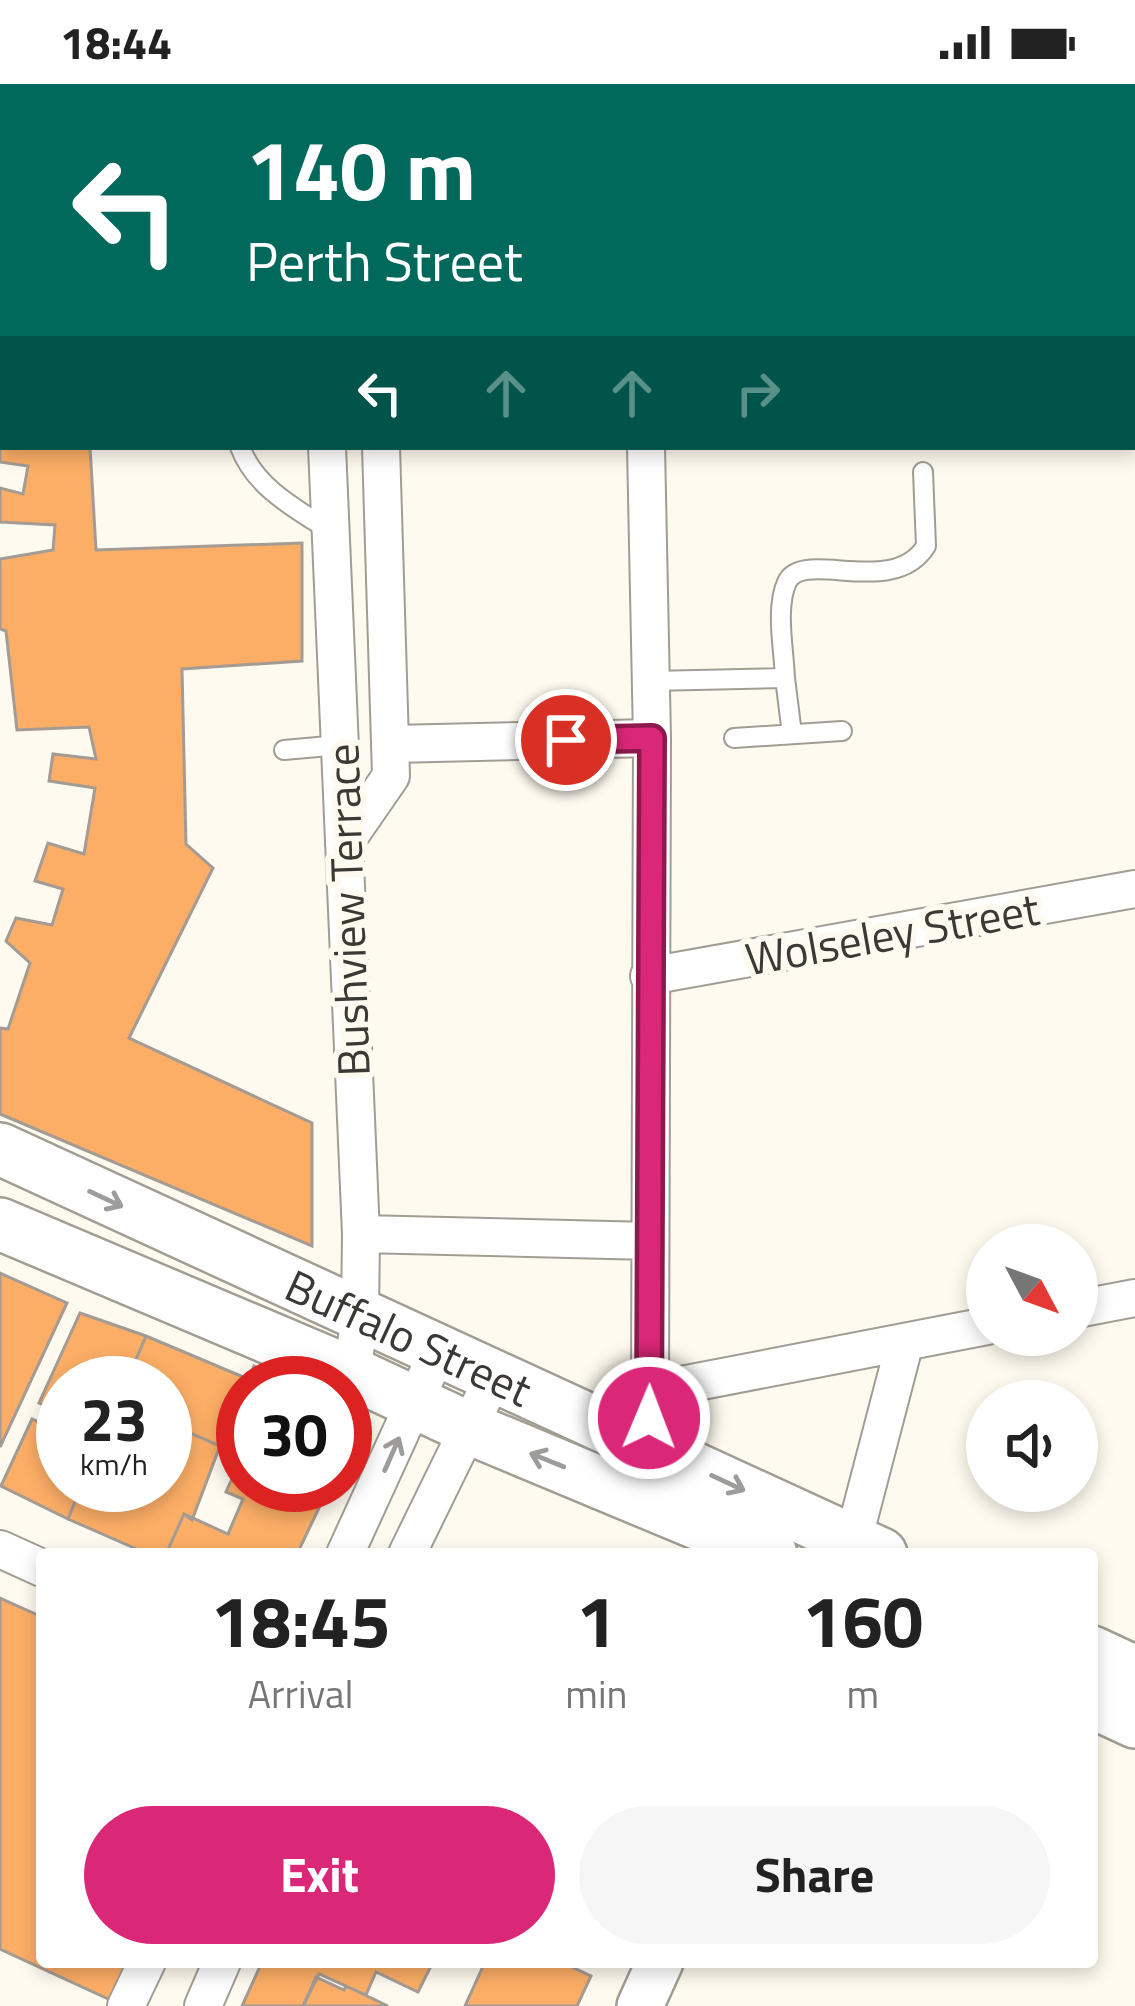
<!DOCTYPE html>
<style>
:root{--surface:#fff;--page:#f6f6f6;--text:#222;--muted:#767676;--accent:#db2777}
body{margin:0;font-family:"Titillium Web",sans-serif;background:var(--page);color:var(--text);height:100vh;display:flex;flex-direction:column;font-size:45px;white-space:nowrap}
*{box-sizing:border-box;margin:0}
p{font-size:39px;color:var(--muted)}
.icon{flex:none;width:66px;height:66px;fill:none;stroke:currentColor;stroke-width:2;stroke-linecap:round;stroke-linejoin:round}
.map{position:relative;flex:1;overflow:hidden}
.drawer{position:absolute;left:36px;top:1464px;width:1062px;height:420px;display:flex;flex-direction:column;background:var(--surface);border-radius:12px;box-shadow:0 6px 18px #0003}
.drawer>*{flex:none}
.hud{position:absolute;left:0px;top:0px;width:1137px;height:366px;box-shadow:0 6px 18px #0003;background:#00695c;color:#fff;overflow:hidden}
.needle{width:78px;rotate:131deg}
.controls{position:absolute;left:966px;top:1140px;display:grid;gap:24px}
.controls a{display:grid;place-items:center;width:132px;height:132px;border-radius:50%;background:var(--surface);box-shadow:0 6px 18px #0003;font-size:60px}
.speed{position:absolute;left:36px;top:1272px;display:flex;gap:24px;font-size:60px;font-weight:700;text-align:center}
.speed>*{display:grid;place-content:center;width:156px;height:156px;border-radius:50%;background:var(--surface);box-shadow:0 6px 18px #0003;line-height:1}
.speed small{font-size:30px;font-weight:400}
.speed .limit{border:18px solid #d22;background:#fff;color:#111}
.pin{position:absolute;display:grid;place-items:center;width:102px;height:102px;color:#fff;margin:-51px;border:6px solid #fff;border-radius:50%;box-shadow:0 3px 12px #0007}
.me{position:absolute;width:132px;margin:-66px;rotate:1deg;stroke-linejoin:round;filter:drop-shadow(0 0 9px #0008)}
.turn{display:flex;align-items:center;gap:42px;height:252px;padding:0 48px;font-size:54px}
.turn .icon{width:156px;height:156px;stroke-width:2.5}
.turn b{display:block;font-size:84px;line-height:102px}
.lanes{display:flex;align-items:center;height:114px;padding:0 48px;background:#0003;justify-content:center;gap:60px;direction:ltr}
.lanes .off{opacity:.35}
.eta{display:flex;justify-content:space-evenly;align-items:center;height:204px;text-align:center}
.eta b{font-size:72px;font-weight:700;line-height:84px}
.button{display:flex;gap:24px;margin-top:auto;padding:24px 48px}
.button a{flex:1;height:138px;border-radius:72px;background:var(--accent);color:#fff;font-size:48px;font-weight:700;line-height:138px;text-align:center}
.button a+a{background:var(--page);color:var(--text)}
.status{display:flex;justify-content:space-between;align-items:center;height:84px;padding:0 60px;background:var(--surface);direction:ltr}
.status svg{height:33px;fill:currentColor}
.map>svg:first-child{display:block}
.building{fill:#fcae66;stroke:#a49b94;stroke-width:3}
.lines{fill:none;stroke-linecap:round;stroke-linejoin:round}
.service-casing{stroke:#a29d94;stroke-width:22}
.minor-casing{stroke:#a29d94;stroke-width:40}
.tertiary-casing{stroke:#a29d94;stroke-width:50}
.secondary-casing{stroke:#a29d94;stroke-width:56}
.service{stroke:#fff;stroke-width:18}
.minor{stroke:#fff;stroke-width:36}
.tertiary{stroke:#fff;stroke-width:45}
.secondary{stroke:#fff;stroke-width:51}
.oneway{stroke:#9d9c9a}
.route-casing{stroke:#8e194d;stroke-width:30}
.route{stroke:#db2777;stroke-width:21}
.labels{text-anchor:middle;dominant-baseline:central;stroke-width:12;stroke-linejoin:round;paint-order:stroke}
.street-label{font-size:45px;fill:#3b3935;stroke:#fffaef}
</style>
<div class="status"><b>18:44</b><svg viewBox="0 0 49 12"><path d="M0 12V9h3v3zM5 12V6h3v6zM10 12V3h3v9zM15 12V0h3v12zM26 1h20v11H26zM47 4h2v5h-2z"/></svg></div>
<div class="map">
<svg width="1135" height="1922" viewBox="0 0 1135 1922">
<rect width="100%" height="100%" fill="#fffaef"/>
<!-- building -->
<path class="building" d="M0,175h3v188h87l6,103 206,-7v118l-120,8 4,175 27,24 -84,170 183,85v123l-312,-132v-86l8,1 22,-66 -24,-22 10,-23 36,7 11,-36 -28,-8 13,-38 36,11 11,-66 -46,-7 4,-27 43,5 -7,-32 -72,3 -11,-99 -6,-2v-70l53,-9 2,-25 -55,-3v-34l23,6 5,-28 -28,-4z
M0,1189l67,30 -67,144z
M80,1229l66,23 -20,47h-63v31l-24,-11z
M146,1252l102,43 -5,4 -23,63 -55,-24v-39h-39z
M254,1282l36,17h-43z
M345,1325l17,7 -17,36z
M63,1331v70h19l-14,34 -67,-33 31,-67 25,11z
M165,1338l55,24 -28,74 -8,-6 -18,40h-18l-80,-35 14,-34h83z
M240,1377l3,1v23h87l-33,69h-131l18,-40 44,20 15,-35 -17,-7z
M0,1514l42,19v345h92l-17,41 -117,-54z
M262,1878h171l-15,30 -42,-20 -10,23 -47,-21 -16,32h-61z
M485,1878h76l30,14 -14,30h-112z
M316,1893l28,13 2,-4 42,20h-85z"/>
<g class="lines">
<defs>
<path id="service" d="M641,3v-3
M0,156h3
M240,363c15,40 54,61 89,83
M785,594c-1,-28 -10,-70 2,-96 16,-34 106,17 139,-36l-3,-74
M651,597l134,-3 7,56
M734,654l108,-7
M284,666l56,-5"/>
<path id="minor" d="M1134,38h1
M0,69h3
M327,363l34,787 -1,82 -8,57
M646,363l6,291 -2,653
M393,660l259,-6
M344,760l47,-68 -10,-329
M649,892l486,-87
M361,1150l289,7
M1077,1225l58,-11
M649,1326l1,-19 337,-65
M853,1457l52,-199
M0,1465l42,19
M345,1470l92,-201
M407,1470l86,-176
M126,1922l21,-44
M203,1922l19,-44"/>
<path id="tertiary" d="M640,1922l20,-44"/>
<g id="secondary">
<path id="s1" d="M0,1065l881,405"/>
<path d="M0,1140l352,149 119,56 300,125"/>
<path d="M1092,1568l43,20"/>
<path d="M1092,1618l43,20"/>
</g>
</defs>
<!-- service casing -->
<use href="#service" class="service-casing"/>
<!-- minor casing -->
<use href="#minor" class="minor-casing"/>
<!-- tertiary casing -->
<use href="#tertiary" class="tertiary-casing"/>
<!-- secondary casing -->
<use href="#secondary" class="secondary-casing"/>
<!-- service -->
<use href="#service" class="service"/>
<!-- minor -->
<use href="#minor" class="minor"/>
<!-- tertiary -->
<use href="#tertiary" class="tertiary"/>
<!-- secondary -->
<use href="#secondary" class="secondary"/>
</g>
<!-- one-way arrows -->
<defs><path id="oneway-shaft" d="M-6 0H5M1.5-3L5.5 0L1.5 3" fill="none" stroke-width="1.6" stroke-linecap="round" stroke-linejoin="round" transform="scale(3)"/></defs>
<g class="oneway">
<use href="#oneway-shaft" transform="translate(106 1115) rotate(25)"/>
<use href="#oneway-shaft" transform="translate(392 1370) rotate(-66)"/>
<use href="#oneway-shaft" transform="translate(547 1376) rotate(-158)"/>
<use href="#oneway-shaft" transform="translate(728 1399) rotate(25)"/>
</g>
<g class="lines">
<defs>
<path id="route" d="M566,656l86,-2 -3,680"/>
</defs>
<!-- route casing -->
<use href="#route" class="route-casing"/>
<!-- route -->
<use href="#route" class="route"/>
</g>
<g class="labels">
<!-- street labels -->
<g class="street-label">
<text transform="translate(347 826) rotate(-92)">Bushview Terrace</text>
<text transform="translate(892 849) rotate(-10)">Wolseley Street</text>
<text stroke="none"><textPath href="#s1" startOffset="450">Buffalo Street</textPath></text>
</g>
</g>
</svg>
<div class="controls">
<a><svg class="needle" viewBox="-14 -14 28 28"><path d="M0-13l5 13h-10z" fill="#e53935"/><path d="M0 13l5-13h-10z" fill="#767676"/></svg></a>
<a><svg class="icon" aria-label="sound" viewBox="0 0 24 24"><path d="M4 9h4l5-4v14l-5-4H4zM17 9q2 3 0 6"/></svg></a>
</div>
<div class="speed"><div>23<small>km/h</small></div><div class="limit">30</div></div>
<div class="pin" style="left:566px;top:656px;background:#d93025"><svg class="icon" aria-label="arrive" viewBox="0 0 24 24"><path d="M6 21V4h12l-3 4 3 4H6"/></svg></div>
<svg class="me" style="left:649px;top:1334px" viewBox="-20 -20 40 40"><circle r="17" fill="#db2777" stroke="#fff" stroke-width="3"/><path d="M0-11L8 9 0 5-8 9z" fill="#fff"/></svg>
<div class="hud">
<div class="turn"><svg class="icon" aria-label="left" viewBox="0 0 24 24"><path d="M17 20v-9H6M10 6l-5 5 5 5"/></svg><div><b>140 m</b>Perth Street</div></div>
<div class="lanes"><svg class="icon" aria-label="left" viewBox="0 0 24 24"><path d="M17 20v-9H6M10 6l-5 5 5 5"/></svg><svg class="icon off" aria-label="ahead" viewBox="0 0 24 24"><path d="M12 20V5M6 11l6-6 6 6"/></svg><svg class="icon off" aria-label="ahead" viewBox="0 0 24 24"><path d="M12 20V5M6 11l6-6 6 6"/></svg><svg class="icon off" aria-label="right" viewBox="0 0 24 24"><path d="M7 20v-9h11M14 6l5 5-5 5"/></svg></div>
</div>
<section class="drawer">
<div class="eta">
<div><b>18:45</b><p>Arrival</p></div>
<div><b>1</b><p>min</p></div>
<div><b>160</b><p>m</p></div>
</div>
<div class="button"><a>Exit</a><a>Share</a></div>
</section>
</div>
